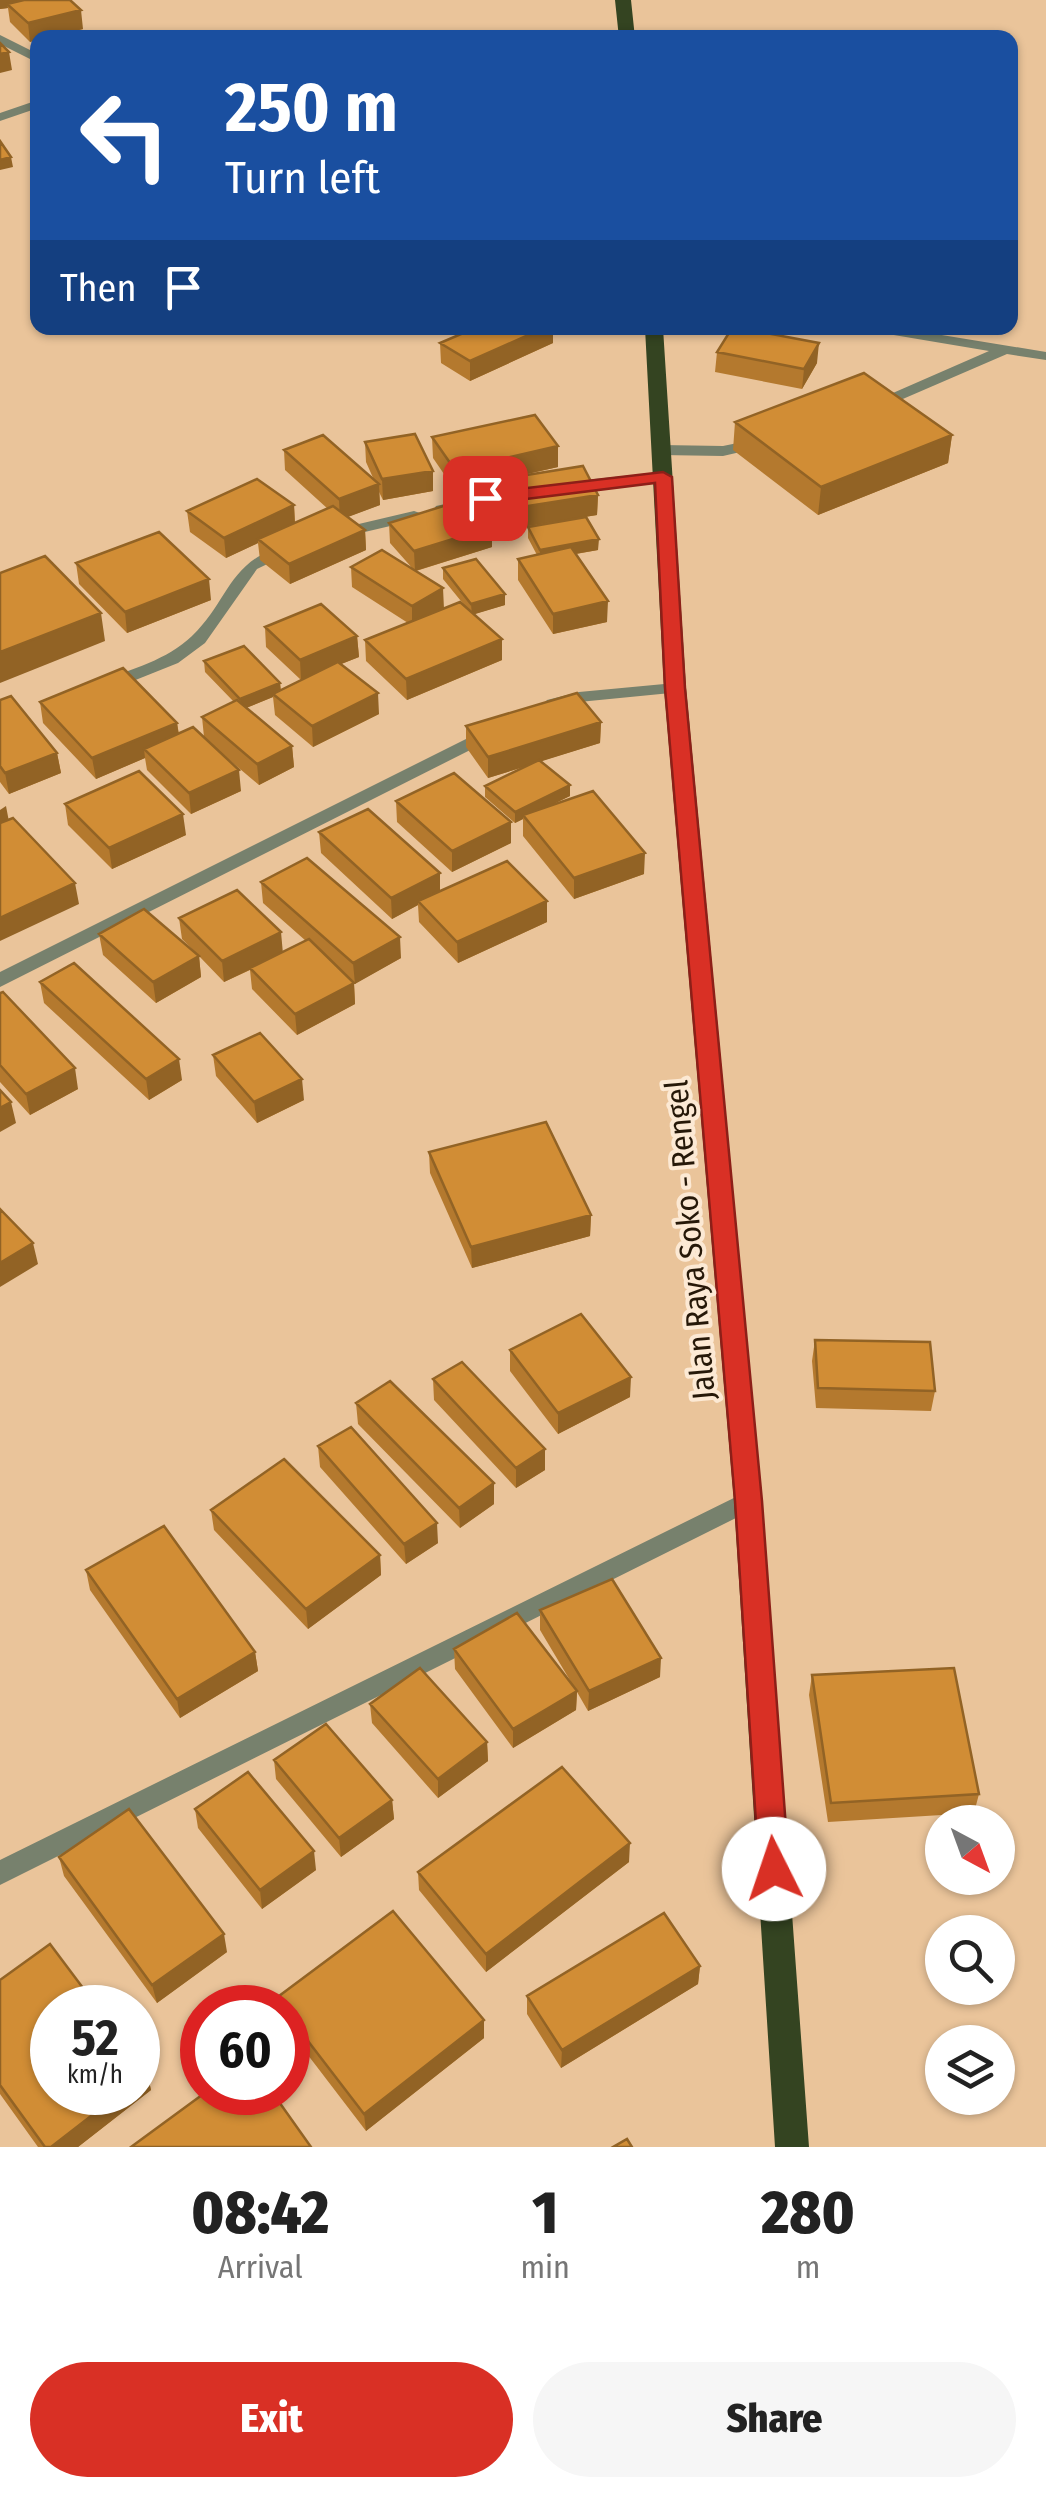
<!DOCTYPE html>
<style>
:root{--surface:#fff;--page:#f6f6f6;--text:#222;--muted:#767676;--accent:#d93025}
body{margin:0;font-family:"Fira Sans Condensed",sans-serif;background:var(--page);color:var(--text);height:100vh;display:flex;flex-direction:column;font-size:38px;white-space:nowrap}
*{box-sizing:border-box;margin:0}
p{font-size:32px;color:var(--muted)}
.icon{flex:none;width:55px;height:55px;fill:none;stroke:currentColor;stroke-width:2;stroke-linecap:round;stroke-linejoin:round}
.map{position:relative;height:2147px;overflow:hidden}
.drawer{display:flex;flex-direction:column;background:var(--surface);flex:1}
.drawer>*{flex:none}
.guide{position:absolute;left:30px;top:30px;width:988px;height:305px;border-radius:20px;box-shadow:0 2px 8px #0004;background:#1a4fa0;color:#fff;overflow:hidden}
.needle{width:65px;rotate:139deg}
.tools{position:absolute;left:925px;top:1805px;display:grid;gap:20px}
.tools a{display:grid;place-items:center;width:90px;height:90px;border-radius:50%;background:var(--surface);box-shadow:0 2px 8px #0004;font-size:50px}
.speed{position:absolute;left:30px;top:1985px;display:flex;gap:20px;font-size:50px;font-weight:700;text-align:center}
.speed>*{display:grid;place-content:center;width:130px;height:130px;border-radius:50%;background:var(--surface);box-shadow:0 2px 8px #0004;line-height:1}
.speed small{font-size:25px;font-weight:400}
.speed .limit{border:15px solid #d22;background:#fff;color:#111}
.pin{position:absolute;display:grid;place-items:center;width:85px;height:85px;color:#fff;margin:-42px;border-radius:20px;box-shadow:0 5px 15px #0006}
.me{position:absolute;width:110px;margin:-55px;rotate:356deg;stroke-linejoin:round;filter:drop-shadow(0 0 8px #0008)}
.turn{display:flex;align-items:center;gap:35px;height:210px;padding:0 30px;font-size:45px}
.turn .icon{width:130px;height:130px;stroke-width:2.5}
.turn b{display:block;font-size:70px;line-height:85px}
.then{display:flex;align-items:center;height:95px;padding:0 30px;background:#0003;gap:20px;font-size:38px}
.eta{display:flex;justify-content:space-evenly;align-items:center;height:170px;text-align:center}
.eta b{font-size:60px;font-weight:800;line-height:70px}
.button{display:flex;gap:20px;margin-top:auto;padding:20px 30px}
.button a{flex:1;height:115px;border-radius:60px;background:var(--accent);color:#fff;font-size:40px;font-weight:800;line-height:115px;text-align:center}
.button a+a{background:var(--page);color:var(--text)}
.map>svg:first-child{display:block}
.lines{fill:none;stroke-linecap:round;stroke-linejoin:round}
.street{fill:#77816d;fill-rule:evenodd}
.primary{fill:#344421;fill-rule:evenodd}
.wall{fill:#b4792e}
.shaded-wall{fill:#926325}
.building{fill:#d18d35;stroke:#926325;stroke-width:2.5}
.route{fill:#d93025;stroke:#8d1f18;stroke-width:2.5}
.labels{text-anchor:middle;dominant-baseline:central;stroke-width:8;stroke-linejoin:round;paint-order:stroke}
.street-label{font-size:32px;fill:#261808;stroke:#fce9d4}
</style>
<div class="map">
<svg width="1046" height="2147" viewBox="0 0 1046 2147">
<rect width="100%" height="100%" fill="#eac49a"/>
<g class="lines">
<!-- street -->
<path class="street" d="M0,35l38,19v9l-38,-19z
M38,100v8l-38,13v-8z
M869,328h30l147,24v8l-39,-6 -132,57 -5,-2v-6l119,-52 -113,-19z
M757,439l8,5 -3,3 -39,9 -62,-1 -8,-5 8,-5 62,1z
M663,472l6,2v6l-104,12 -8,-5 8,-5z
M521,487l6,2v6l-85,19 -8,-5 2,-3z
M414,511l6,2v6l-85,20 -8,-5 2,-3z
M284,545l8,5 -2,3 -33,16 -52,74 -27,20 -65,26h-12l-3,-4 3,-4c31,-12 66,-21 91,-45 37,-35 35,-73 92,-91z
M675,683l6,1 3,4 -3,4 -102,10 -26,7 -9,-5 3,-4 32,-8z
M486,729l6,2 3,4 -3,4 -492,248v-15z
M748,1491l8,3 4,7 -4,7 -756,377v-25z"/>
<!-- primary -->
<path class="primary" d="M615,0h16l4,38h-16z
M645,328h18l23,360 76,813 47,646h-34l-41,-646 -70,-813z"/>
</g>
<!-- wall -->
<path class="wall" d="M0,0l83,29 -36,9h-9l-8,4 -20,-20 -2,-14 -8,1z
M440,343h113l-83,38 -29,-18z
M717,352l100,11 -15,26 -87,-17z
M735,422l217,13 -4,28 -130,52 -85,-65z
M432,437l126,30 -48,11 88,17 -1,20 -88,14 -13,-29v-19l-41,9 -22,-32z
M365,442l68,49 -50,9 -4,-8 1,13 -33,12 18,13 1,20 -76,34 -30,-24 -2,-17 -32,15 -36,-26 -3,-21 107,-6 1,18 33,-14 -43,-39 -1,-20 90,30 -8,-18z
M389,523l103,24 -76,24 28,38 21,-3 -22,-27v-11l62,26v11l-31,9 28,25v21l-95,40 -41,-39 -1,-21 43,-17 -56,-36 -1,-20 62,2 -23,-26z
M528,527l70,23 -22,4 31,68 -54,12 -35,-54v-21l19,-4 -9,-17z
M76,563l135,37 -84,33 -48,-49z
M265,627l92,9 2,21 -18,7 38,50 -66,33 -38,-32 -2,-18 -27,11 46,38 2,21 -35,18 -45,-38 27,44 -50,23 -44,-44 -2,-12 -49,21 -53,-56 -3,-21 137,21 2,11 25,3 -2,-20 32,-15 -29,-30 -1,-11 76,22 1,8 20,-11 -35,-33z
M0,700l57,53 4,20 -52,21 -9,-12z
M601,722l-1,21 -59,18 29,24v11l-21,10 95,68 -70,25 -51,-63v-17l-8,4 -30,-26v-11l42,-20 -39,12 -22,-31v-21z
M396,801l115,42 -59,29 -55,-50z
M65,804l121,31 -74,34 -44,-44z
M319,832l121,59 107,31 -89,41 -39,-41 -1,-17 -26,14 -71,-66z
M261,882l140,76 -47,26 1,20 -58,31 -45,-46 -2,-19 -26,12 -25,-26 2,21 -45,26 -53,-48 -4,-21 100,22 -17,-17 -3,-21 104,34 23,-11 -43,-38z
M40,982l142,98 -33,20 -105,-97z
M0,993l78,96 -48,26 -30,-33z
M213,1055l91,45 -47,23 -41,-47z
M429,1152l162,63 -1,21 -118,32 -42,-95z
M815,1340l120,51 -4,20 -115,-3 -4,-47z
M510,1350l120,47 -72,37 -48,-63z
M433,1379l112,70v21l-29,18 -82,-88z
M356,1403l138,101 -34,24 -102,-104z
M318,1446l120,97 -32,21 -86,-97z
M211,1510l169,45 1,20 -73,54 -94,-99z
M86,1570l169,82 3,19 -78,47 -90,-128z
M540,1610l120,67 -72,34 -11,-19 -1,18 -63,38 -58,-79 -1,-20 120,38 -34,-57z
M812,1675l167,119 -5,19 -146,9 -19,-127z
M370,1704l117,38 1,19 -50,37 -66,-75z
M274,1760l118,40 2,19 -53,38 -65,-78z
M195,1809l121,61 -54,39 -64,-81z
M59,1857l168,95 -70,51 -93,-127z
M629,1862l-143,110 -67,-82 -1,-18z
M700,1966l-2,18 -137,84 -34,-54v-18z
M0,1980l147,93 4,17 -73,57h-40l-38,-53z
M275,1999l209,39 -118,93 -78,-102v-21h-12z"/>
<!-- shaded-wall -->
<path class="shaded-wall" d="M0,0h21l-14,4 1,4 -8,1z
M81,10l2,19 -36,9h-9v2l-8,2 -2,-19z
M9,52l3,18 -12,3v-19z
M11,157l2,10 -13,3v-10z
M544,328h9v15l-83,38v-20z
M819,343l-2,20 -15,26 2,-20z
M952,435l-4,28 -130,52 3,-28z
M558,446v21l-103,23v-20z
M433,471v20l-50,9 -1,-21z
M379,484l1,21 -40,15 -1,-21z
M598,495l-1,20 -88,14v-20z
M294,505l1,21 -37,13v4l-32,15 -2,-20z
M492,527v20l-77,24 -1,-20z
M365,530l1,20 -76,34 -1,-20z
M599,539l-1,11 -58,10v-10z
M209,579l2,21 -84,33 -2,-21z
M443,588l1,21 -32,17v-20z
M505,594v11l-33,10 -1,-11z
M608,601l-1,21 -54,12v-20z
M101,613l4,28 -105,42v-31z
M357,636l2,21 -58,23 -1,-20z
M502,639v21l-95,40 -1,-21z
M280,683l1,11h-8v3l-32,13 -1,-11z
M378,693l1,21 -66,33 -1,-21z
M601,722l-1,21 -112,35v-21z
M177,723l3,21 -36,5 1,9 -49,21 -4,-21z
M292,746l2,21 -35,18 -2,-21z
M57,753l4,20 -52,21 -4,-21z
M239,770l2,21 -50,23 -2,-21z
M570,785v11l-45,22 -2,-3v4l-8,4v-11z
M6,806l4,21 -10,6v-23z
M183,814l3,21 -74,34 -3,-21z
M511,822v21l-59,29v-21z
M645,853l-1,21 -70,25v-21z
M440,873v21l-22,7v4l-26,14 -1,-21z
M75,883l4,21 -79,37v-23z
M547,901v21l-89,41 -1,-21z
M281,932l2,22 -59,28 -2,-21z
M400,937l1,21 -46,26 -2,-21z
M199,956l2,21 -45,26 -3,-21z
M354,983l1,21 -58,31 -2,-21z
M179,1059l3,21 -33,20 -3,-21z
M75,1068l3,21 -48,26 -4,-21z
M302,1079l2,21 -47,23 -3,-21z
M11,1102l5,21 -16,9v-24z
M591,1215l-1,21 -118,32 -1,-21z
M33,1243l5,21 -38,23v-24z
M631,1377l-1,20 -72,37v-21z
M545,1449v21l-29,18v-20z
M494,1483v21l-34,24 -1,-20z
M437,1523l1,20 -32,21 -2,-20z
M380,1555l1,20 -73,54 -2,-20z
M255,1652l3,19 -78,47 -3,-19z
M661,1658l-1,19 -72,34 1,-20z
M577,1691l-1,19 -63,38v-19z
M487,1742l1,19 -50,37v-19z
M392,1800l2,19 -53,38 -2,-19z
M630,1843l-1,19 -143,110v-18z
M314,1851l2,19 -54,39 -2,-19z
M224,1934l3,18 -70,51 -5,-18z
M700,1966l-2,18 -137,84 1,-18z
M484,2020v18l-118,93 -2,-17z
M147,2073l4,17 -73,57h-27l71,-55h16v-12z"/>
<!-- building -->
<path class="building" d="M24,0h46l11,10 -53,13 -21,-19z
M106,33l4,5h-24z
M0,43l9,9 -9,2z
M0,141l11,16 -11,3z
M475,328h69l-74,33 -30,-18z
M732,328h7l80,15 -15,26 -87,-17z
M864,373l88,62 -131,52 -86,-65z
M535,415l23,31 -103,24 -23,-33z
M415,434l18,37 -51,8 -17,-37z
M323,435l56,49 -40,15 -55,-49z
M583,466l15,29 -89,14 -13,-29z
M257,479l37,26 -70,33 -37,-27z
M466,499l26,28 -78,24 -25,-28z
M333,506l32,24 -76,34 -31,-25z
M586,517l13,22 -59,11 -12,-23z
M159,532l50,47 -84,33 -49,-49z
M571,547l37,54 -55,13 -35,-55z
M382,550l61,38 -31,18 -61,-39z
M45,556l56,57 -101,39v-79z
M476,559l29,35 -34,10 -28,-36z
M460,602l42,37 -96,40 -41,-39z
M321,604l36,32 -57,24 -35,-33z
M244,646l36,37 -40,16 -36,-38z
M338,662l40,31 -66,33 -39,-32z
M123,668l54,55 -85,35 -52,-56z
M577,693l24,29 -113,35 -22,-31z
M11,696l46,57 -52,20 -5,-7v-66z
M237,700l55,46 -35,18 -55,-47z
M193,727l46,43 -50,23 -45,-44z
M539,760l31,25 -55,27 -30,-26z
M139,771l44,43 -74,34 -44,-44z
M454,773l57,49 -59,29 -56,-50z
M593,791l52,62 -71,25 -51,-63z
M368,809l72,64 -49,25 -72,-66z
M13,818l62,65 -75,35v-95z
M307,858l93,79 -47,26 -92,-81z
M507,861l40,40 -90,41 -39,-41z
M237,890l44,42 -59,29 -43,-43z
M144,909l55,47 -46,26 -54,-48z
M309,939l45,44 -59,31 -45,-46z
M74,963l105,96 -33,20 -106,-97z
M3,992l72,76 -49,26 -26,-29v-72z
M260,1033l42,46 -48,23 -41,-47z
M0,1090l11,12 -11,6z
M546,1122l45,93 -120,32 -42,-95z
M0,1209l33,34 -33,20z
M581,1314l50,63 -73,36 -48,-63z
M815,1340l115,2 5,49 -117,-3z
M462,1362l83,87 -29,19 -83,-89z
M390,1381l104,102 -35,25 -103,-105z
M351,1427l86,96 -33,21 -86,-98z
M284,1459l96,96 -74,54 -95,-99z
M164,1526l91,126 -78,47 -91,-129z
M612,1579l49,79 -72,33 -49,-81z
M517,1613l60,78 -64,38 -59,-80z
M420,1668l67,74 -49,37 -68,-75z
M954,1668l25,126 -148,9 -19,-128z
M326,1724l66,76 -53,38 -65,-78z
M562,1767l68,76 -144,111 -68,-82z
M248,1772l66,79 -54,39 -65,-81z
M129,1809l95,125 -72,51 -93,-128z
M393,1911l91,109 -120,94 -76,-99v-7h-6l-7,-9z
M664,1913l36,53 -138,84 -35,-54z
M50,1944l48,64h-46v84h70l-71,55h-6l-45,-62v-105z
M138,2060l9,13 -9,7z
M206,2092h66l39,55h-180z
M627,2139l5,8h-19z"/>
<!-- route -->
<path class="route" d="M663,472l9,5 13,211 77,813 27,368 -5,10 -10,4 -10,-4 -5,-10 -24,-368 -70,-813 -10,-205 -170,21 -9,-6 9,-5z"/>
<g class="labels">
<!-- street labels -->
<g class="street-label">
<text transform="translate(690 1240) rotate(-95)">Jalan Raya Soko - Rengel</text>
</g>
</g>
</svg>
<div class="tools">
<a><svg class="needle" viewBox="-14 -14 28 28"><path d="M0-13l5 13h-10z" fill="#e53935"/><path d="M0 13l5-13h-10z" fill="#767676"/></svg></a>
<a><svg class="icon" aria-label="search" viewBox="0 0 24 24"><circle cx="10" cy="10" r="6"/><path d="M15 15l6 6"/></svg></a>
<a><svg class="icon" aria-label="layers" viewBox="0 0 24 24"><path d="M12 4l9 5-9 5-9-5zM3 14l9 5 9-5"/></svg></a>
</div>
<div class="speed"><div>52<small>km/h</small></div><div class="limit">60</div></div>
<div class="pin" style="left:485px;top:498px;background:#d93025"><svg class="icon" aria-label="arrive" viewBox="0 0 24 24"><path d="M6 21V4h12l-3 4 3 4H6"/></svg></div>
<svg class="me" style="left:774px;top:1869px" viewBox="-20 -20 40 40"><circle r="19" fill="#fff"/><path d="M0-13L10 11 0 6-10 11z" fill="#d93025"/></svg>
<div class="guide">
<div class="turn"><svg class="icon" aria-label="left" viewBox="0 0 24 24"><path d="M17 20v-9H6M10 6l-5 5 5 5"/></svg><div><b>250 m</b>Turn left</div></div>
<div class="then">Then<svg class="icon" aria-label="arrive" viewBox="0 0 24 24"><path d="M6 21V4h12l-3 4 3 4H6"/></svg></div>
</div>
</div>
<section class="drawer">
<div class="eta">
<div><b>08:42</b><p>Arrival</p></div>
<div><b>1</b><p>min</p></div>
<div><b>280</b><p>m</p></div>
</div>
<div class="button"><a>Exit</a><a>Share</a></div>
</section>
